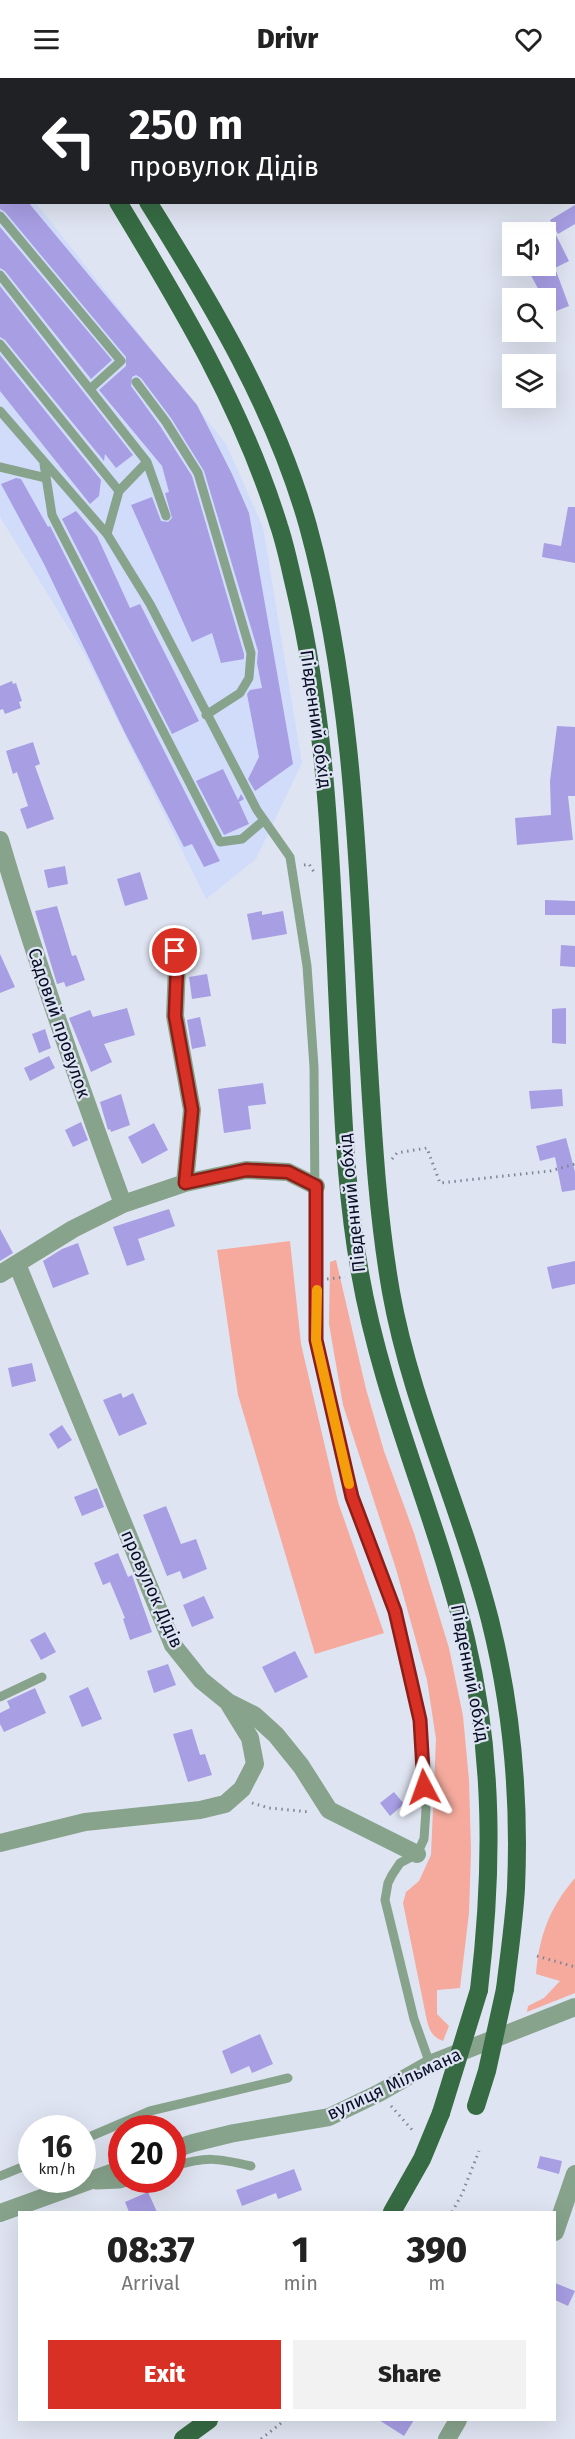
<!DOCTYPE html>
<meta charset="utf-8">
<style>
:root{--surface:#fff;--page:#f2f2f2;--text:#222;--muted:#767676;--accent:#d93025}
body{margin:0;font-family:"Fira Sans",sans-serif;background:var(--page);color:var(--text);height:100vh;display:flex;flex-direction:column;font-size:22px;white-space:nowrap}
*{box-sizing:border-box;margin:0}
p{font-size:20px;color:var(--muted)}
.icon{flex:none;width:33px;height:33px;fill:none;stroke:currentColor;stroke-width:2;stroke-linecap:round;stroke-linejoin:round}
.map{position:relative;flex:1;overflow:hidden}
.panel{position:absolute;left:18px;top:2133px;width:538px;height:210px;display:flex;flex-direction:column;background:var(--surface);border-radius:0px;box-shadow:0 6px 24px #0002}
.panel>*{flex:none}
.top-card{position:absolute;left:0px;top:0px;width:576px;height:126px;box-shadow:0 6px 24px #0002;background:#202124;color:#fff;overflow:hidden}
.controls{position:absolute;left:502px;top:144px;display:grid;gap:12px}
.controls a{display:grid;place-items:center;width:54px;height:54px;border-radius:0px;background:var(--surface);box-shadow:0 6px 24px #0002;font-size:30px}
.speed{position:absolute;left:18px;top:2037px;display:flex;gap:12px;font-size:30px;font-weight:700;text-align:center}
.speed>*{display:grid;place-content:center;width:78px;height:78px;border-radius:50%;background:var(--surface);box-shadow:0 6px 24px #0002;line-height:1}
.speed small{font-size:15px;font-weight:400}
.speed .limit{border:9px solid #d22;background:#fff;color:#111}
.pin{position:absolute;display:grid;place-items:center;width:51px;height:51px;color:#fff;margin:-26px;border:3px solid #fff;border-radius:50%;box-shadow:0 2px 6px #0007}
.me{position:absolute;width:66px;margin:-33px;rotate:356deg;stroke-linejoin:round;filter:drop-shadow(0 0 4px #0008)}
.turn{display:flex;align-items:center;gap:21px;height:126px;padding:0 30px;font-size:27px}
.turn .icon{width:78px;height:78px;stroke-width:2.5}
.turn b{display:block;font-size:42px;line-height:51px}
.eta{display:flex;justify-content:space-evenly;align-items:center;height:102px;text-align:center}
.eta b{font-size:36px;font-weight:800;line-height:42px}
.button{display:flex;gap:12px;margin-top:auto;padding:12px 30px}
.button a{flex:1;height:69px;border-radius:0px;background:var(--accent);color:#fff;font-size:24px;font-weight:800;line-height:69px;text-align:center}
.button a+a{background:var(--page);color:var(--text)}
header{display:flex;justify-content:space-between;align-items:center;height:78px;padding:0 30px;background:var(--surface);font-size:27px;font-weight:800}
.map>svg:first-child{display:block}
.built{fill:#d1dcfb}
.green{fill:#f5aa9d}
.building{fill:#a79ee4}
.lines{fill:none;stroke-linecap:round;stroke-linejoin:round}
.path{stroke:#808698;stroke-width:3;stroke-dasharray:1.5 4.5;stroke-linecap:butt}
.service{stroke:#87a38c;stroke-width:9}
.minor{stroke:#87a38c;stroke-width:18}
.tertiary{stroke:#87a38c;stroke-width:18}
.primary{stroke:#366b43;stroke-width:18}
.primary-bridge{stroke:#366b43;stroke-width:18}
.route-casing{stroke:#8d1f18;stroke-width:15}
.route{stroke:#d93025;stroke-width:10}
.slow{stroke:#f59e0b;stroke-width:10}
.labels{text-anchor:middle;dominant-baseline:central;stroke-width:4.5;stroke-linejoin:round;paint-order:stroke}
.street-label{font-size:18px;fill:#080e26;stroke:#dfe4f2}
</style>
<header><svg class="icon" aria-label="menu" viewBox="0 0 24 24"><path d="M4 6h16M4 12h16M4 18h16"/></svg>Drivr<svg class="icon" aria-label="heart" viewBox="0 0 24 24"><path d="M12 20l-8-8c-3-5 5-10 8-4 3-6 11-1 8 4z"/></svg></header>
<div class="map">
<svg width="575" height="2361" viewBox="0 0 575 2361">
<rect width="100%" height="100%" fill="#dfe4f2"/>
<!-- built -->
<path class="built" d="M0,78l2,46 34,1 190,241 37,83 39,236 -46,96 -50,40 -122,-246 -84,-136z"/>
<!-- green -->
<path class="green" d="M290,1163l11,103 37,158 46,131 -69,21 -77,-259 -21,-145z
M336,1182l30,129 18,62 30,82 35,115 14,68 6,64 2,71 -2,62 -9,75 -23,2v24l12,12 -6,15c-10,-4 -13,-9 -16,-20l-24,-118 3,-11 13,-11 12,-26 5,-116 -9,-59 -31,-111 -53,-164 -14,-81 1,-62z
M575,1800v115l-48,19 1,-6 16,-8 16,-17 -24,-7c3,-38 14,-67 39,-96z"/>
<!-- building -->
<path class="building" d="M0,124h28l169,203 35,69 17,39 44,251 -38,27 -7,-12 11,-22 -12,-63 3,-4 12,-2 -5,-25 1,-12 -54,-180 -33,-53 -30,-40 -5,-3 -4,2 -1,9 29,40 32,50 52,178v5l-23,4 -9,-30 -20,9 -61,-137 21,-8 9,24 7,1 4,-4 -7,-25 4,-1 -7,-26 -63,-76 27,-24v-9l-121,-145 -5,-3z
M575,127v19l-17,10 -8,-14z
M0,149l112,133 -21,19 -86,-108 -5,-3z
M556,157l13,26 -14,7 14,38 -23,9v-17h-3l-17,-32h20v-26z
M0,208l133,169 -17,13 -11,-14 -1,7 -99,-121 -5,-3z
M0,277l101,125 -2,16 -9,8 -90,-113z
M16,400l5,1 27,48 2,-1 170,335 -16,6 -12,-23 -8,3 -60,-116 -80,-167 -43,-80z
M568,429h7v56l-33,-6 2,-14 17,3z
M76,433l21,25 33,72 10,-4 59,117 -27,13 -110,-215z
M12,603l1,3 3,-1 6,18 -3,1 2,6 -16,6 -2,-5 -3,1v-24z
M557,648l18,1v69h-7l5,44 -56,5 -2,-27 36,-3 -1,-34z
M33,664l7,22 -5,2 19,53 -27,10 -7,-20 8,-3 -11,-34 -4,2 -7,-23z
M223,691l15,31 3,-6 3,5 -5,3 10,22 -25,11 -28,-54z
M65,788l3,18 -20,4 -4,-18z
M140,794l8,27 -23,7 -8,-27z
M545,822l30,1v14h-30z
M57,828l15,50 4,-1 9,25 -19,7 -2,-5 -7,2 -22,-73z
M262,833v4l21,-4 4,23 -35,6 -5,-26z
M561,867l14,1v21l-15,-1z
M0,876l15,33 -15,6z
M207,896l4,22 -19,3 -3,-22z
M127,930l8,27 -31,9 8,18 -21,10 -22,-54 21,-8 3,7z
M566,930v36l-14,-1v-34z
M200,939l6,29 -14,3 -5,-29z
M45,951l6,19 -12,5 -7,-19z
M49,978l6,12 -25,13 -6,-13z
M263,1005l3,21 -18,2 3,23 -27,4 -6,-44z
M562,1011l1,17 -32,3 -2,-18z
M121,1016l9,31 -19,7 -1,-3 -2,1 -8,-28z
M81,1044l7,18 -15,7 -8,-17z
M154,1045l14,27 -26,14 -14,-27z
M566,1060l9,34v18l-13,2 -7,-35 -15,4 -4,-15z
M169,1131l6,17 -37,13 7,21 -18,6 -14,-39z
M0,1151l13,24 -13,8z
M78,1165l11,31 -36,14 -10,-27 19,-12z
M575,1183v23l-23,5 -5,-22z
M32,1285l4,18 -24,6 -4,-19z
M121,1315l2,5 10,-5 14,31 -28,12 -16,-36z
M62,1347l10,15 -14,9 -9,-15z
M97,1410l7,19 -22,9 -8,-19z
M166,1428l15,38 15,-5 11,30 -24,10 -3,-8 -13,5 -24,-61z
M118,1475l10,24 4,-2 20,57 -22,8 -7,-21 2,-1 -15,-36 -7,3 -9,-22z
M204,1518l10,22 -22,9 -9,-22z
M45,1554l11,20 -15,8 -11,-20z
M295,1573l13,26 -33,16 -13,-26z
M168,1586l8,21 -22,8 -7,-22z
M88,1609l14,32 -20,8 -13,-31z
M35,1610l11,25 -42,19 -4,-8v-11l10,-5 -3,-7z
M192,1651l8,26 5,-1 7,21 -24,7 -15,-48z
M394,1714l10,12 -14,12 -10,-13z
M260,1956l13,30 -21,9 -3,-7 -18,8 -9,-23z
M540,2078l22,5 -3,13 -22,-6z
M294,2091l8,21 -24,9 -2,-6 -34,13 -6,-16z
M148,2114l9,20h-28l-4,-10z
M555,2205l20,8 -7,15 -13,-6z
M379,2342h35l-10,16z"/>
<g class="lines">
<!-- path -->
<path class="path" d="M304,787l5,-1 5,8
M392,1081l5,-6 30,-5 13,35 110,-12 25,-7
M327,1201l18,-2
M252,1725l17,5 41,4
M537,1878l38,11
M391,2028l23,26
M452,2134l10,-18 17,-43
M261,2361l24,-19"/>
<!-- service -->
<path class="service" d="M0,138l121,145 -31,28
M0,197l147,187 -28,29
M0,266l119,147 -12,43
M136,304l30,40 32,51 53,180 -2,25 -9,15 -34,22
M0,333l107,123 43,70 107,206 33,47 17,109 7,101 2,273 36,157 43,114 25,109 6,90 -2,29 -7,15 -17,9 -8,12 -4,8 -3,17 29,119 16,45
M147,384l19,54
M44,386l8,51 168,327 22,-3 21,-18
M0,389l46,11
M0,1619l42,-20
M82,2062l68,-29 138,-33
M172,2089c34,-11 45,-9 79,-1
M0,2098l32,-13
M96,2107l24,-1 14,-4"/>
<!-- minor -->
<path class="minor" d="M0,762c36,123 79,244 123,364
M173,859l4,28 -2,51 17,94 -7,73
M17,1186l156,381 28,35 27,22 26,13 22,20 25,31 28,44 88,44
M0,1196l73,-45 50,-25 62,-21 61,-13 42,2 28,14
M0,1765l85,-21 115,-12 25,-6 17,-15 13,-25 -5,-26 -21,-34
M555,2154l20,-58
M447,2361l11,-19"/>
<!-- tertiary -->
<path class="tertiary" d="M172,2072l21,-7 41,-10 95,-16 50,-24 51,-29 145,-57
M0,2135l122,-44"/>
<!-- primary -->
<path class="primary" d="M39,0l1,2
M70,0l1,2
M118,124c63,104 125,207 161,324 7,21 11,42 16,63 37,157 37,320 46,481 3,68 7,136 19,203 22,126 76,242 106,366 28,116 27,233 13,351
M148,124c64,102 127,207 160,324 47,172 50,349 60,525 5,81 9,161 23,241 20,112 71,218 99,328 22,88 30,177 26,268 -2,34 -7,67 -11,101
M392,2134l30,-53 19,-46
M183,2361l26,-19"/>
<!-- primary-bridge -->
<path class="primary-bridge" d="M476,2028l11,-35 18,-82
M441,2035l38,-123"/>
</g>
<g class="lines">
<defs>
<path id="route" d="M175,873l2,14 -2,51 17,94 -7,73 61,-13 42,2 28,14v154l36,157 43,114 25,109 4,67"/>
</defs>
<!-- route casing -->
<use href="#route" class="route-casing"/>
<!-- route -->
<use href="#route" class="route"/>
<!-- slow -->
<path class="slow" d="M317,1212l-1,50 33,144"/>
</g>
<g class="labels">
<!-- street labels -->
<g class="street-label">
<text transform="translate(316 641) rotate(82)">Південний обхід</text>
<text transform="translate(59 945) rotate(71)">Садовий провулок</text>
<text transform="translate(352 1125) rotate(-96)">Південний обхід</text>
<text transform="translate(152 1511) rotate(66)">провулок Дідів</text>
<text transform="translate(470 1595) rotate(79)">Південний обхід</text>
<text transform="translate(394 2006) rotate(-25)">вулиця Мільмана</text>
</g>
</g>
</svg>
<div class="controls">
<a><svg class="icon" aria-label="sound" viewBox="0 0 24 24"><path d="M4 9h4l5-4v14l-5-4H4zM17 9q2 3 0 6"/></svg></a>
<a><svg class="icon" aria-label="search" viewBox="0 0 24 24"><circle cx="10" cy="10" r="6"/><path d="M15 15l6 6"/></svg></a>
<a><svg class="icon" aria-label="layers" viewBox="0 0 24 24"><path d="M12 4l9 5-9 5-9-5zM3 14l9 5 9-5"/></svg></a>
</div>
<div class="speed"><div>16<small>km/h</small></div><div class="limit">20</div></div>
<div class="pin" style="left:175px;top:873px;background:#d93025"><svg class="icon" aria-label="arrive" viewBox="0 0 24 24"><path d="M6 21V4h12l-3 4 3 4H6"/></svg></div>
<svg class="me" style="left:424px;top:1709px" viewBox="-20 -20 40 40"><path d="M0-17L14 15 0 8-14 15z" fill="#d93025" stroke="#fff" stroke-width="4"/></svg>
<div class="top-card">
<div class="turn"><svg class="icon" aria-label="left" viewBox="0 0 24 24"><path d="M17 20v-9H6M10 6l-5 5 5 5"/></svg><div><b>250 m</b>провулок Дідів</div></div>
</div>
<section class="panel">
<div class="eta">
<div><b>08:37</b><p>Arrival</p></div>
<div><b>1</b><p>min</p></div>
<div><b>390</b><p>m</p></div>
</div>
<div class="button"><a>Exit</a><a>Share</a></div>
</section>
</div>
